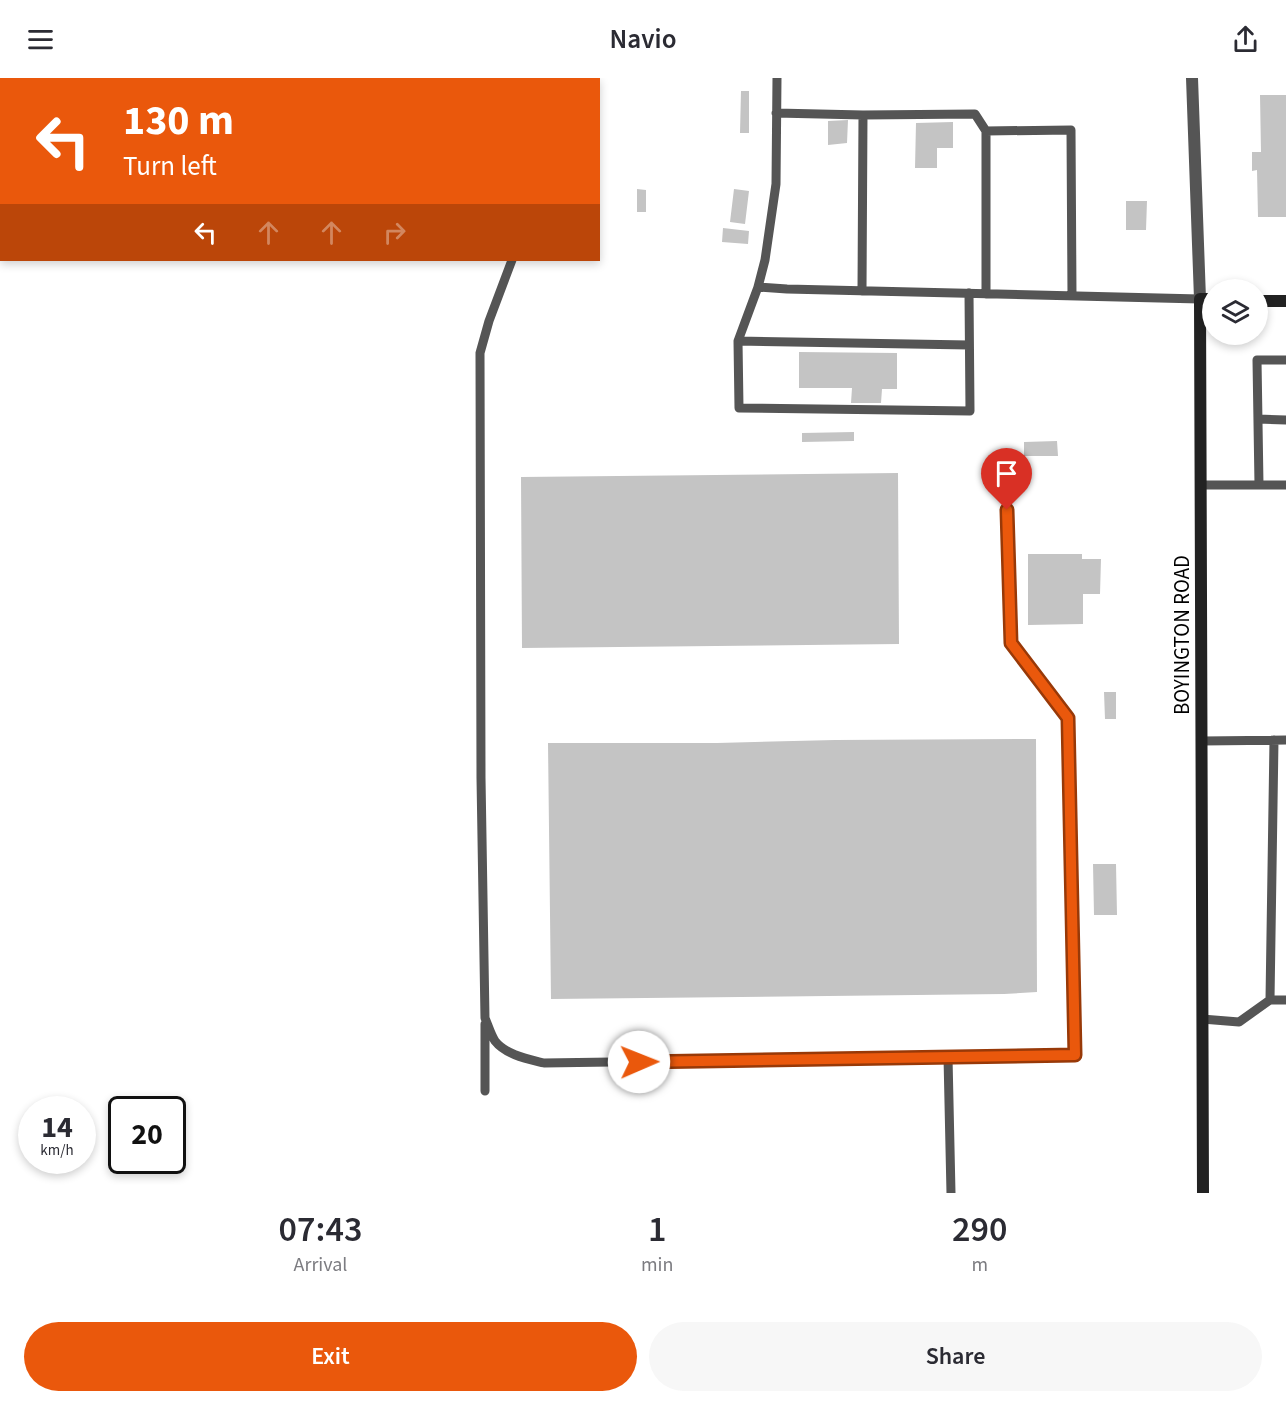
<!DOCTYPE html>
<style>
:root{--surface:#fff;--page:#f7f7f7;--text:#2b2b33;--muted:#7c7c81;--accent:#ea580c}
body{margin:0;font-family:"Source Sans 3",sans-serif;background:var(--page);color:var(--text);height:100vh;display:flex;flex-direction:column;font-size:22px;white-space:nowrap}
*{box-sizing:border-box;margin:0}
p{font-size:20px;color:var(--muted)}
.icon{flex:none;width:33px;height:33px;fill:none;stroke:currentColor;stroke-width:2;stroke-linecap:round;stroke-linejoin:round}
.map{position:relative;height:1115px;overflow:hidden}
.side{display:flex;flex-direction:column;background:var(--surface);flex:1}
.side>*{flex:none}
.guide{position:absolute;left:0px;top:0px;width:600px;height:183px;box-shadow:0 3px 9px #0003;background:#ea580c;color:#fff;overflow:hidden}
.tools{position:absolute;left:1202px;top:201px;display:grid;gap:12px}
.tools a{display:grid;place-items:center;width:66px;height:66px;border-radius:50%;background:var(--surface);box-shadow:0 3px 9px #0003;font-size:30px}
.speed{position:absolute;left:18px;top:1018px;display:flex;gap:12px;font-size:30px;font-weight:700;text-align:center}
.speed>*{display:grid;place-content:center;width:78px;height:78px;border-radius:50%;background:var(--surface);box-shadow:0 3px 9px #0003;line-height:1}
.speed small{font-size:15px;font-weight:400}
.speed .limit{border:3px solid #111;border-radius:9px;background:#fff;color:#111}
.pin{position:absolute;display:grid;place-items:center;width:51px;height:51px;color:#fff;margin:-62px -26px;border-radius:50% 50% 50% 0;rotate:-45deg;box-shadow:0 0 6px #0007}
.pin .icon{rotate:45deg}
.me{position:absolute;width:66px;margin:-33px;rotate:89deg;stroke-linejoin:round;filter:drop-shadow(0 0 4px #0008)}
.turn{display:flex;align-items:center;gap:21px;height:126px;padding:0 24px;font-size:27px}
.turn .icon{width:78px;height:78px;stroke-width:2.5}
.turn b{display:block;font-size:42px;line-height:51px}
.lanes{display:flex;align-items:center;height:57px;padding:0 24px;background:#0003;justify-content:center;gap:30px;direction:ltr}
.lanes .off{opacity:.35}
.eta{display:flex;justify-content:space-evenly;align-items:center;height:102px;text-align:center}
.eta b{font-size:36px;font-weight:600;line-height:42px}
.action{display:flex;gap:12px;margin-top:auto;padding:12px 24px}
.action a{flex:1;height:69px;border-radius:36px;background:var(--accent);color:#fff;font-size:24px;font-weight:600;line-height:69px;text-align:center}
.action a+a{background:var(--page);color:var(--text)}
header{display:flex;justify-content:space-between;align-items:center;height:78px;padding:0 24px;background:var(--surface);font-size:27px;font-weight:600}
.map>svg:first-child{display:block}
.building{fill:#c4c4c4}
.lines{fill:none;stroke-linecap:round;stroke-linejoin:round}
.lane{stroke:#555;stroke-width:9}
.street{stroke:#555;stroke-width:12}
.secondary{stroke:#222;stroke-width:12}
.route-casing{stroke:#983908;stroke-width:15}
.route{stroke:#ea580c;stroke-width:10}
.labels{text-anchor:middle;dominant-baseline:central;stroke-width:6;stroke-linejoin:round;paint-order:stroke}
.street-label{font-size:21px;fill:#000;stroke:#fff}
</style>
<header><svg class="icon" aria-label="menu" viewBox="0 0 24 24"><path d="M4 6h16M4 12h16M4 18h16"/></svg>Navio<svg class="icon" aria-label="share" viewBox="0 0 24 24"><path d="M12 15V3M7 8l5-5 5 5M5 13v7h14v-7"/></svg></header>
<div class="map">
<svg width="1286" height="1115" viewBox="0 0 1286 1115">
<rect width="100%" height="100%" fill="#fff"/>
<!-- building -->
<path class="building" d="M741,13h8v42h-9z
M1260,17h26v122h-28l-1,-47 -5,1v-19h9z
M848,42l-1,23 -19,2v-24z
M953,44v26h-16v20h-22l1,-45z
M637,111l9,1v22h-9z
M734,111l15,2 -4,33 -15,-2z
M1126,123h21l-1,29h-20z
M723,150l26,3 -1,13 -26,-2z
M799,274l98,1v36h-15l-1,14h-30l1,-15h-53z
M854,354v9l-52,1v-9z
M1057,363l1,15h-34v-14z
M898,395l1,171 -377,4 -1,-171z
M1028,476h54v5h19l-1,35h-17v30l-55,1z
M1104,614h12v27h-11z
M1036,661l1,253 -33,2 -453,5 -3,-256h169l118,-3z
M1093,786h23l1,51h-23z"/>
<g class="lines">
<!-- lane -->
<path class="lane" d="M777,0l-1,106 -11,76 -7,27 29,2 413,10
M580,2l1,-2
M776,35l87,2
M986,53l85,-1 1,166
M512,182l-23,61 -9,32 1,425 4,240c3,7 6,17 10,23 11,14 33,18 49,22l531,-8 -7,-337 -57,-75 -5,-177
M758,209l-20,54 1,67 231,3 -1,-118
M862,213l1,-176 112,-1 11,17v163
M738,263l231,4
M1258,341l28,1
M1201,407h85
M1259,407l-2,-125h29
M1274,662l-4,260h16
M1202,663l84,-1
M1202,941l37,3 31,-22
M485,946v67
M948,979l3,136"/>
<!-- street -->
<path class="street" d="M1192,0l8,221"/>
<!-- secondary -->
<path class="secondary" d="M1257,223h29
M1203,1115l-3,-894h12"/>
</g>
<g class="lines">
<defs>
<path id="route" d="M639,984l436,-7 -7,-337 -57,-75 -4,-133"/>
</defs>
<!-- route casing -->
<use href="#route" class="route-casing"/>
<!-- route -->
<use href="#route" class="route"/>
</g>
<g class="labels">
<!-- street labels -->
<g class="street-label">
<text transform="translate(1182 557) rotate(-90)">BOYINGTON ROAD</text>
</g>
</g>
</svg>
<div class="tools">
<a><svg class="icon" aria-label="layers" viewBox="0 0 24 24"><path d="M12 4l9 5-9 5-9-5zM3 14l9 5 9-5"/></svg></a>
</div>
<div class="speed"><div>14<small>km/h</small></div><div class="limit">20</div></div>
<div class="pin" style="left:1007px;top:432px;background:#d93025"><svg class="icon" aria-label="arrive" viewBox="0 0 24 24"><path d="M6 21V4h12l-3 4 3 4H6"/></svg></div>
<svg class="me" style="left:639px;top:984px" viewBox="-20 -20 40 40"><circle r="19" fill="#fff"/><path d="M0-13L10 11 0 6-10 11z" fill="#ea580c"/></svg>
<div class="guide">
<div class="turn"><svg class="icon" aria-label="left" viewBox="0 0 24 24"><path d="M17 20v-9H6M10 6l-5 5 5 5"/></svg><div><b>130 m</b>Turn left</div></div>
<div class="lanes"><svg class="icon" aria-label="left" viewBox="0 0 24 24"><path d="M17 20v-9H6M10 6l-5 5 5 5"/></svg><svg class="icon off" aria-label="ahead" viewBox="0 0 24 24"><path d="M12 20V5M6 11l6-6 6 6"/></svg><svg class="icon off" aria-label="ahead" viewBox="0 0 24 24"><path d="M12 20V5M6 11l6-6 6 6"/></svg><svg class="icon off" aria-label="right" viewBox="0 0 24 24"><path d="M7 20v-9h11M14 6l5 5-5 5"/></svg></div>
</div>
</div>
<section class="side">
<div class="eta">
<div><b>07:43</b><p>Arrival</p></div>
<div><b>1</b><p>min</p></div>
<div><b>290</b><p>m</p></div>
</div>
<div class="action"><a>Exit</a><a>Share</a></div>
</section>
